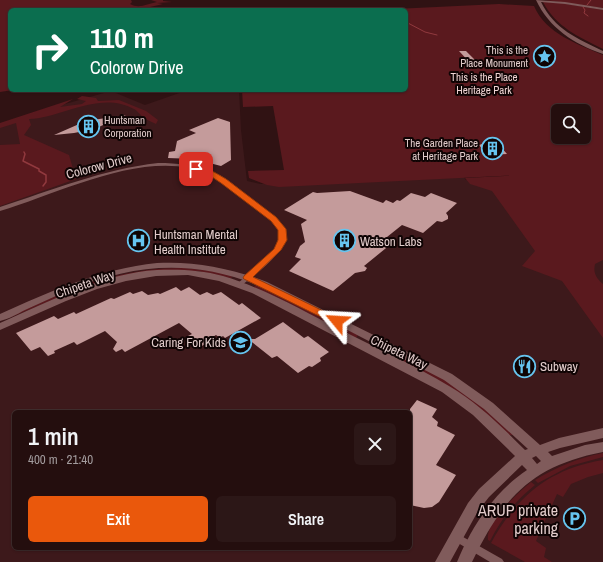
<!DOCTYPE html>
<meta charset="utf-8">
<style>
:root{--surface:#240e0e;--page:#2c1717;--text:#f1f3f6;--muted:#a39c9e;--line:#412e2e;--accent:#ea580c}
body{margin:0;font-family:"Archivo Narrow",sans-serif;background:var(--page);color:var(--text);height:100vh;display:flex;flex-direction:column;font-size:15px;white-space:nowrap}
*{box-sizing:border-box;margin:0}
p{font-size:13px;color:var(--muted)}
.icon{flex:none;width:22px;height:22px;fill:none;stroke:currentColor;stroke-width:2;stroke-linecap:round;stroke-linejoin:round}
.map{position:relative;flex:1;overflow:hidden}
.panel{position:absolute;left:12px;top:410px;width:400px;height:140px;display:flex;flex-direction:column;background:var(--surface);border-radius:6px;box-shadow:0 1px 3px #0004,0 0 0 1px var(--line)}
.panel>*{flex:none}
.banner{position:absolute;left:8px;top:8px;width:400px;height:84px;border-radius:6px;box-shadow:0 1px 3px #0004,0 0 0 1px var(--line);background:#0b6e4f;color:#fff;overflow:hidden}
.controls{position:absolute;left:551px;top:104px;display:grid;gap:8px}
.controls a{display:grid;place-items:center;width:40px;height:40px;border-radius:6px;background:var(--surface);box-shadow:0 1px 3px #0004,0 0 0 1px var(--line);font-size:20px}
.pin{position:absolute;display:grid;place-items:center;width:34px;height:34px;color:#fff;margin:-17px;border-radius:8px;box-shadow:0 2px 6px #0006}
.me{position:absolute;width:44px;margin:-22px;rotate:297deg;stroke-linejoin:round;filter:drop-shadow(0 0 3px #0008)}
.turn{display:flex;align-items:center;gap:14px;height:84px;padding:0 16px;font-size:18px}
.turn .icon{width:52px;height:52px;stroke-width:2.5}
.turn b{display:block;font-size:28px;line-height:34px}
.round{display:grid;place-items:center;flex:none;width:42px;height:42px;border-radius:6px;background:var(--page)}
.head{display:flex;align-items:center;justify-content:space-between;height:68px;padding:0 16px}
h1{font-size:24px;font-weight:600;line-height:30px}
.cta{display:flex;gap:8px;margin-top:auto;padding:8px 16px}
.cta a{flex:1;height:46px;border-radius:6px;background:var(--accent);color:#fff;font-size:16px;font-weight:600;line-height:46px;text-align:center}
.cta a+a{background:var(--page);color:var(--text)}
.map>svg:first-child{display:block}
.built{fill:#3d191b;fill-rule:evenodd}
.green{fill:#5a191e;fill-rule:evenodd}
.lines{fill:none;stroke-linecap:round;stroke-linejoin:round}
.stream-far1{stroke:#91393e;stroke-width:1}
.stream{stroke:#91393e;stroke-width:1.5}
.building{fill:#c49b9b}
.street{fill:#805b5b;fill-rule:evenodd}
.secondary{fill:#805b5b;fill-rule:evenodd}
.route{fill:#ea580c;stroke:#983908}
.labels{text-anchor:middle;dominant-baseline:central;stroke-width:4;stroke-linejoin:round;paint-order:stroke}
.far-poi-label{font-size:11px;fill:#e2cccb;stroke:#0f0404;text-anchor:end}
.far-park-label{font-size:11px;fill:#f0d5d4;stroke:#0f0404}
.street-label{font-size:13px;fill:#e2cccb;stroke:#0f0404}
.poi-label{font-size:13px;fill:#e2cccb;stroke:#0f0404;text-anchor:start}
.near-poi-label{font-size:16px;fill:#e2cccb;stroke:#0f0404;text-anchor:end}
</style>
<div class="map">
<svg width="603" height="562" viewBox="0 0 603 562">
<rect width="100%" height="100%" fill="#301213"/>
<!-- built -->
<path class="built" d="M188,90h51l2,40 6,51 13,3 203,-8 3,4 137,-7v389h-603v-437l44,-15 67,-19 34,14zM14,412h396v136h-396z"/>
<!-- green -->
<path class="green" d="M0,0h131l1,2 -2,2c9,5 17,0 27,-2l-6,-2h12v1l9,1 -15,1 6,1 -13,3 -1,2 3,1h-142v80h3l-13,2z
M545,0h58v8z
M543,2h12l48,8v39c-24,-12 -47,-22 -60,-47z
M499,4l35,2c12,28 44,38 69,49v205l-8,4c-2,9 1,14 8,20v54l-41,-57 -40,-15 13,-15 -43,-60 -22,-7 -5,-6 57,-3 -243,12 -12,-2 -18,-7 -1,-7 36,-1 -11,-64 -30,1 -1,-17h164v-80h-32zM558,111h26v26h-26z
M82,96l14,2 2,3 21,-1 27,11 12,9 -2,4c-4,-2 -9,-4 -13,-7 -3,-2 -6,-7 -9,-8 -34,-19 -73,9 -105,10l2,6 -7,10 45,20 7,24 -76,27v-61l20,-1 -4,-21 -16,5v-5l73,-24 -13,8 22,-3 4,-3 -9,-2z
M184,268l36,4 13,5 -3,1 -32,-7 -86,7 -24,7 -79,33c9,-7 23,-11 33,-16 48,-21 89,-34 142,-34z
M256,285l4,1 98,49 -2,3 -102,-51z
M404,358l38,19 32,22 39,36h-4l-107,-74z
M603,453v4l-33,9 -32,17 -3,-3c22,-13 43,-22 68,-27z
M603,460v13l-15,4 -17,7 -8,13 -6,-3 -21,47 10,7 -2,9 8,5h-27l-34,-19c26,-47 58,-74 112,-83z
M531,482l4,3c-20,16 -34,34 -45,56l-2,-1c-3,-18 30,-47 43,-58z"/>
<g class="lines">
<!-- stream-far1 -->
<path class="stream-far1" d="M587,5l4,-5
M583,7l2,3 -1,3 4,3
M406,22l19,10 12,3"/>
<!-- stream -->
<path class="stream" d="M24,152l1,2 -2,7 16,8v2l7,4v7l-3,4"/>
</g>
<!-- building -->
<path class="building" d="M459,51h7l14,14h-8z
M126,115l-32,14 -20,4 -20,2 32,-14z
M218,118l12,4 1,38 -10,6 -27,-7 -26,-1 1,-6 6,-1 2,-10 19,-8 -7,-3z
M482,144l17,1 8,9 -20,1 -8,-10z
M350,191l33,12 3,-3 7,3 4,-3 3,1 11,-8 14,4 6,-4 26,10 -11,10 2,3v3l-6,3 -5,-1 -14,12 -21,-8 -20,16 9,3 -27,22 3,2 -2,3 -10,2 -22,18 -44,-20 12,-12 -6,-2 5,-11 5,-4 -4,-18 6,-4 -23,-10 29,-18 4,1z
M176,287l5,4 8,-4 11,8 7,-3 6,3 8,-3 18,13 3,-2 19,15 -36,20 -2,-2 -3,2 -4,-3 -5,3v3l-11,6 -12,-11 4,-2 -13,-11 -54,29 -3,-3 -6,3 -3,-3 4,-7 -12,-11 -28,14 -3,-3 -20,9 1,2 -7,3 -8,-9 -9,4 -15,-18 38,-17 4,3 16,-7 2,2 35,-16 3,1 16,-7 3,2 9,-3 6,4 10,-2 2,1z
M283,322l21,16 4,-2 21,16 -9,6 1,3 -9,6 -3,-1 -11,7 -21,-17 -5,2 -24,-19 -3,10h-11l-3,-3 2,-7h22z
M417,400l20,9 -5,8 6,5 -1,4 18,9 -19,30 20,10 -17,27 -7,5 -8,1 -14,-3v-17l2,-4 -2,-1v-74z"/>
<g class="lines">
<!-- street -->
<path class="street" d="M158,163c19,0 37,2 55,9 18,7 31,23 46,34 8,6 18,12 23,20 2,4 3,8 3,12 -4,19 -29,35 -43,47h-4l-1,-1 1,-1c13,-11 50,-36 39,-56 -2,-5 -8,-9 -13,-12 -17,-14 -33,-31 -53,-40 -62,-29 -150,18 -211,36v-4c52,-17 104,-38 158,-44z
M456,533l46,26 2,3h-14l-37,-22 -2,-3 2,-3z"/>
<!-- secondary -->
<path class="secondary" d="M536,0l29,2 38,6v2l-38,-6 -24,-2c13,27 37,37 62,49v3c-29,-10 -54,-26 -67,-54z
M157,263c38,-2 73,5 110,19l185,92 41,29 47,42 19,-7 44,-10v10l-43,10 -12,4 4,4 33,-11 18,-3v10c-72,14 -100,46 -131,110h-15c15,-36 37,-70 70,-92l-5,-5 -33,32 -11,14 -28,51h-15l33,-59 11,-14 36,-33 -42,-41 -31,-23 -190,-99 -33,-12 -31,-6 -32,1 -30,5 -29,8 -31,12 -66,29v-7c48,-21 104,-50 157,-53 22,-1 45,0 66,6 41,12 80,35 118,54 36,18 73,35 108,56 28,16 53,41 76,64l3,-1 -44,-40 -40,-29 -170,-88c-74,-33 -133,-31 -207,-1 -14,6 -28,13 -42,19 -8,4 -16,9 -25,11v-7c51,-23 100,-45 157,-51zM536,456l5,5 -4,3 -5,-6z"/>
</g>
<!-- route -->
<path class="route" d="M194,167l20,5 12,7 50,38 10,12 1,11 -6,10 -28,27 87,42 2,2 -2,2h-7l-89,-44 -1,-1 1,-2 30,-27 4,-9v-10l-7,-9 -50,-38 -12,-8 -15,-5z"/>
<!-- icons -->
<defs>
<symbol id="sight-ring" viewBox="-11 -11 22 22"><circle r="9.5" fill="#0f0404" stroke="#66c4ef" stroke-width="1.5"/><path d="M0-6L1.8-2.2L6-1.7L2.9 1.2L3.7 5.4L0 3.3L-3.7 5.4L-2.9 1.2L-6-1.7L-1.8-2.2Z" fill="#66c4ef"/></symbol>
<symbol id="building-ring" viewBox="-11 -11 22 22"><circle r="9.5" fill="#0f0404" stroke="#66c4ef" stroke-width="1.5"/><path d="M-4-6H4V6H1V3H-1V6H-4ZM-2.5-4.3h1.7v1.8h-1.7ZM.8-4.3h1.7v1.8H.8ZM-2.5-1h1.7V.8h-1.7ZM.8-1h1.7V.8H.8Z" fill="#66c4ef"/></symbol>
<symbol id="hospital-ring" viewBox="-11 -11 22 22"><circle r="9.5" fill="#0f0404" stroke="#66c4ef" stroke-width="1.5"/><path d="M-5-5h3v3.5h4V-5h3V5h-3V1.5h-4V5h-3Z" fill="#66c4ef"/></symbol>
<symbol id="school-ring" viewBox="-11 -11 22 22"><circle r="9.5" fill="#0f0404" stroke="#66c4ef" stroke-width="1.5"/><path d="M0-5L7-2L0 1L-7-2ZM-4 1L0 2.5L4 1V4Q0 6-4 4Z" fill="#66c4ef"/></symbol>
<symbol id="restaurant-ring" viewBox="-11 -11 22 22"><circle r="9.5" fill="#0f0404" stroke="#66c4ef" stroke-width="1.5"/><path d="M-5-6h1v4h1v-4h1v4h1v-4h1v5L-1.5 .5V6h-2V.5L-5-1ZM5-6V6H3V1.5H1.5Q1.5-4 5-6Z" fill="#66c4ef"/></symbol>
<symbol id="parking-ring" viewBox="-11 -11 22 22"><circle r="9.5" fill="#0f0404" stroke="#66c4ef" stroke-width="1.5"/><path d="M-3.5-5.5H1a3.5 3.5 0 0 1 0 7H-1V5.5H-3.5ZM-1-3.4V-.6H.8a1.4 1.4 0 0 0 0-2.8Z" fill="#66c4ef"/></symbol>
</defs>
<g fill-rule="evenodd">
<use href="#sight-ring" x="532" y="44" width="25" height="25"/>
<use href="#building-ring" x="76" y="114" width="25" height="25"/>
<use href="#building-ring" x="480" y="136" width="25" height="25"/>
<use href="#hospital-ring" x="126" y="228" width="25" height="25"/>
<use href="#building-ring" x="332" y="228" width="25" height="25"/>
<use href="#school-ring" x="228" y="330" width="25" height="25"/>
<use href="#restaurant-ring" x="512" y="354" width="25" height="25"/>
<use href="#parking-ring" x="562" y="506" width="25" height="25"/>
</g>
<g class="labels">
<!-- far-poi labels -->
<g class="far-poi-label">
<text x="528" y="50">This is the<tspan x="528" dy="13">Place Monument</tspan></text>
<text x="104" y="120" text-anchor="start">Huntsman<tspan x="104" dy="13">Corporation</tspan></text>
<text x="478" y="143">The Garden Place<tspan x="478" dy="13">at Heritage Park</tspan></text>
</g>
<!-- far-park labels -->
<g class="far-park-label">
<text x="484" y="77">This is the Place<tspan x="484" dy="13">Heritage Park</tspan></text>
</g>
<!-- street labels -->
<g class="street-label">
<text transform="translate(99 166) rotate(-15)">Colorow Drive</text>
<text transform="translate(85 284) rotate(-19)">Chipeta Way</text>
<text transform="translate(399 352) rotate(26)">Chipeta Way</text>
</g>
<!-- poi labels -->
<g class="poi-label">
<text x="154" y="234">Huntsman Mental<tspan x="154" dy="15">Health Institute</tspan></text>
<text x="360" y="241">Watson Labs</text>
<text x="226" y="342" text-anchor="end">Caring For Kids</text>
<text x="540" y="366">Subway</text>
</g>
<!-- near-poi labels -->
<g class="near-poi-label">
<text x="558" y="510">ARUP private<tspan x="558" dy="18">parking</tspan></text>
</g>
</g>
</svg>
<div class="controls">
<a><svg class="icon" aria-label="search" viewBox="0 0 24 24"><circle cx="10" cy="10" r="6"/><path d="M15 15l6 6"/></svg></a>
</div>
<div class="pin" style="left:196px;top:169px;background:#d93025"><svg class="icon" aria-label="arrive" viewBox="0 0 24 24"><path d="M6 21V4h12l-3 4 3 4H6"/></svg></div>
<svg class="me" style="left:337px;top:321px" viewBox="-20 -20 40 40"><path d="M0-17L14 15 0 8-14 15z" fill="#ea580c" stroke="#fff" stroke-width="4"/></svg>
<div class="banner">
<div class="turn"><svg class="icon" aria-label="right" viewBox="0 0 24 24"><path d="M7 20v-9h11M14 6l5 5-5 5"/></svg><div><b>110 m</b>Colorow Drive</div></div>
</div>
<section class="panel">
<div class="head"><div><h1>1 min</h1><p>400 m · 21:40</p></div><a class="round"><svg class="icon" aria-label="close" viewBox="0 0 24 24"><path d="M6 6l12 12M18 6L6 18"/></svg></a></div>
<div class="cta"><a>Exit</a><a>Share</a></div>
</section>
</div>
